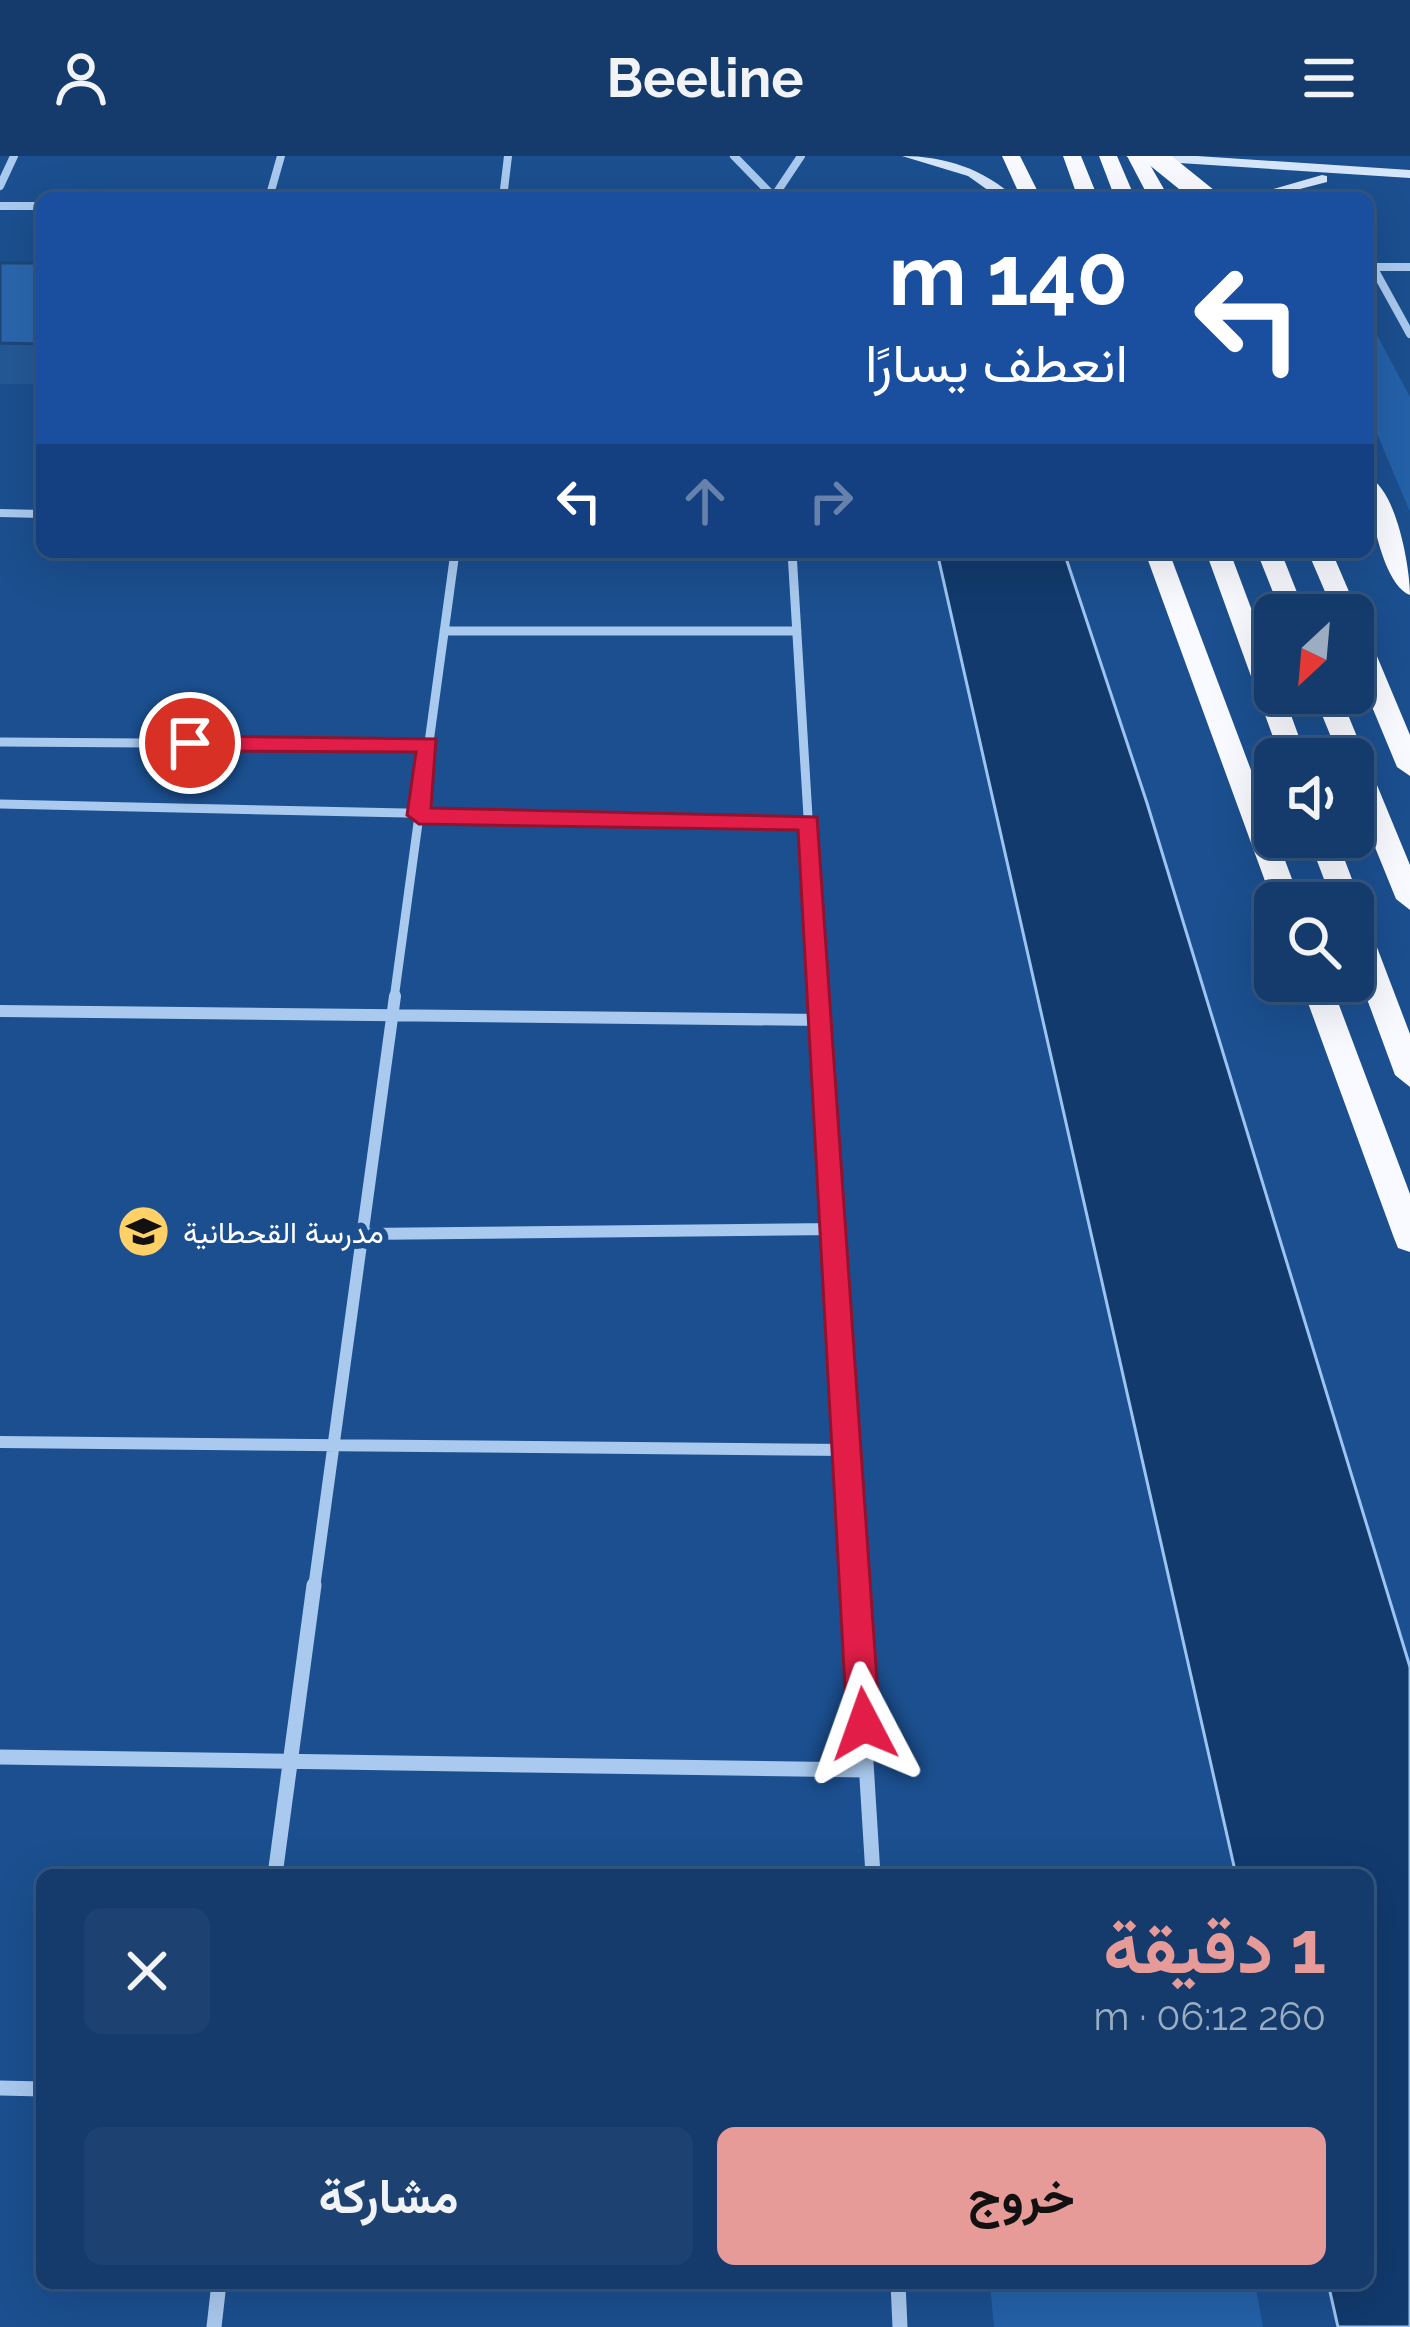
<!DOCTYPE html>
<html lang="ar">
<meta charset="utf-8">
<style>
:root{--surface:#143b6b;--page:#1d4271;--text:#f1f3f6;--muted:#9dadc1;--line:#33557e;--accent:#e69b98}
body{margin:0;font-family:Raleway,Vazirmatn,sans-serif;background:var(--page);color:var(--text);direction:rtl;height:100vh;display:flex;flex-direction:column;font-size:45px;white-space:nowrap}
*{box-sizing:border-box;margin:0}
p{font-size:39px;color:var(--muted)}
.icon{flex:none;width:66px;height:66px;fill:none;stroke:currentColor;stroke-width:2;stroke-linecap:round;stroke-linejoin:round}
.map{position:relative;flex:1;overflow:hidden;direction:ltr}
.panel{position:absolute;left:36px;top:1713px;width:1338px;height:420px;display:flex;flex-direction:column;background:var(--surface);border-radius:18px;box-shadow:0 12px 48px #0002,0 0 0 3px var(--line);direction:rtl}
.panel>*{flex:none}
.banner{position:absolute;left:36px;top:36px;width:1338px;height:366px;border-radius:18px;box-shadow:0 12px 48px #0002,0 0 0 3px var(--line);direction:rtl;background:#1a4fa0;color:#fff;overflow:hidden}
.needle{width:78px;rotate:206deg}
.fabs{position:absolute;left:1254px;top:438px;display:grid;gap:24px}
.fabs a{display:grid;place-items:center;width:120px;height:120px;border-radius:18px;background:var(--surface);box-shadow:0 12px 48px #0002,0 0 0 3px var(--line);font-size:60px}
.pin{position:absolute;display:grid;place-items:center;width:102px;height:102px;color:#fff;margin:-51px;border:6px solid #fff;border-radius:50%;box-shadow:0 3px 12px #0007}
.me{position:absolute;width:132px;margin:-66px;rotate:356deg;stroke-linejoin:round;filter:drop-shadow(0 0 9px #0008)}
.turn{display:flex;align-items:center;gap:42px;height:252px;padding:0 48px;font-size:54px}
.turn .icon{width:156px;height:156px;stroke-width:2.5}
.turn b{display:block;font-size:84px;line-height:102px}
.lanes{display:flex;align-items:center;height:114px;padding:0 48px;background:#0003;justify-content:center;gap:60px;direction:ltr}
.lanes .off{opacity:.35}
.round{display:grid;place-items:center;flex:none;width:126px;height:126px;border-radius:18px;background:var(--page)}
.headline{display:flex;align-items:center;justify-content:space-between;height:204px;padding:0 48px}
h1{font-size:72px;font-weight:700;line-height:90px;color:var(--accent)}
.button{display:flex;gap:24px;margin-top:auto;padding:24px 48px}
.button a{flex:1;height:138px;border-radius:18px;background:var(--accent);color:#111;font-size:48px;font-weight:700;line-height:138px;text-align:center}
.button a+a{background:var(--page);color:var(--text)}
header{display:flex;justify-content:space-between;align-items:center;height:156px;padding:0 48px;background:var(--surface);font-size:54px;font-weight:700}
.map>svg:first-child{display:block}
.green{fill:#2461a8}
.water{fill:#123a6d;stroke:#9cc4f0;stroke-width:3}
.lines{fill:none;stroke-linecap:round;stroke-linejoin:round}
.minor-far3{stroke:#a9c9ee;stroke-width:8}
.minor-far2{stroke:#a9c9ee;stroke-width:9}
.minor-far1{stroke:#a9c9ee;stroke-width:12}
.minor{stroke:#a9c9ee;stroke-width:15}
.secondary{fill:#d6e6fa;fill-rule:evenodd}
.trunk{fill:#f8faff;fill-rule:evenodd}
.trunk-bridge{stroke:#f8faff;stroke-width:21}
.wall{fill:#245895}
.building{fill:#2a66ad;stroke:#1d4779;stroke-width:3}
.route{fill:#e11d48;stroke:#92132f;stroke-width:3}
.labels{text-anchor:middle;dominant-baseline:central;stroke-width:12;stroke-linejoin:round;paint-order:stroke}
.poi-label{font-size:30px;fill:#fff;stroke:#1b4f8f;text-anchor:start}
</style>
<header><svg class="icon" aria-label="menu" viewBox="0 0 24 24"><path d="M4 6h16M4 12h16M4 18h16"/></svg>Beeline<svg class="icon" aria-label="person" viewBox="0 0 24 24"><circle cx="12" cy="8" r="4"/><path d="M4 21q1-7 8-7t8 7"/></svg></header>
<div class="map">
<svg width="1410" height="2171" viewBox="0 0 1410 2171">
<rect width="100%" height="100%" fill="#1b4f8f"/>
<!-- green -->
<path class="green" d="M1368,162l42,79v115l-42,-100z
M990,2127h265l8,44h-269z"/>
<!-- water -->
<path class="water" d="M937,396h127l83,251 263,864v660h-72l-10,-44h40v-408h-132z"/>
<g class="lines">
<!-- minor-far3 -->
<path class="minor-far3" d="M734,0l39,40
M0,30l14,-30
M269,42l12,-42
M503,42l5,-42
M773,42l28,-42
M0,50h42
M1410,111h-37l37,67
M0,357l42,1"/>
<!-- minor-far2 -->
<path class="minor-far2" d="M792,396l27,447
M444,475h353
M0,586l428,3
M0,648l809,18
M394,843l61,-447"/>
<!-- minor-far1 -->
<path class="minor-far1" d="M819,840l36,592
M0,855l821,9
M362,1078l472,-5
M0,1286l847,8
M314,1432l81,-592"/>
<!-- minor -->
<path class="minor" d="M855,1429l18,290
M0,1601l866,13
M275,1719l39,-290
M0,1932l42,1
M898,2127l2,44
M214,2171l5,-44"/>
<!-- secondary -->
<path class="secondary" d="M902,0c43,0 82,13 113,42h-16l-31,-22z
M1126,0h71l213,14v8l-277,-18z
M1322,19l5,1v6l-62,16h-23z"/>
<!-- trunk -->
<path class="trunk" d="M1002,0h18l21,42h-20z
M1063,0h18l17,42h-20z
M1099,0h18l18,42h-20z
M1127,0h18l24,42h-20z
M1368,321c28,11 42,90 42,118 -28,-10 -42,-91 -42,-118z
M1145,396h24l132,351h-28z
M1206,396h24l45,120v21h8l24,66h-26z
M1257,396h24l25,63h-24z
M1308,396h24l27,63 -3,6 -3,-6h-18z
M1353,466l13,8 44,105v41l-13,-9 -44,-106z
M1313,537h26l71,172v45l-14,-11 -43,-106v-34h-13z
M1308,681h28l25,66 -5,8 11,10 43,113v53l-15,-12 -42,-114v-58h-20z
M1300,825h30l80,213v58l-12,-4 -4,-10z"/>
<!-- trunk-bridge -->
<path class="trunk-bridge" d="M1155,0l52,42"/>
</g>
<!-- wall -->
<path class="wall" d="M0,107h42v121h-42z"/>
<!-- building -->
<path class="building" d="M0,107h42v81l-42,-1z"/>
<!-- route -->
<path class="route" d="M190,580l246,3 -5,69 386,9 63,907 -5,12 -11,5 -12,-5 -5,-12 -49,-894 -379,-6 -12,-9 9,-63 -226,-1 -11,-8z"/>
<!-- icons -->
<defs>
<symbol id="school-disc" viewBox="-11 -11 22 22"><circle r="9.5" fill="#ffd166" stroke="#1b4f8f"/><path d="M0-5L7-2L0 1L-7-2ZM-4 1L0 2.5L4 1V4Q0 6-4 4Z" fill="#111"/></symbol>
</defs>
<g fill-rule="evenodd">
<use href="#school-disc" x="114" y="1046" width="59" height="59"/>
</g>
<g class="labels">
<!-- poi labels -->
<g class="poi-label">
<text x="183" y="1076">مدرسة القحطانية</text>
</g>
</g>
</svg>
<div class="fabs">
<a><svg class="needle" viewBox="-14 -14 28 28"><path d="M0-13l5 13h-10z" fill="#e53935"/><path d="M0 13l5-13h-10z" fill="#9dadc1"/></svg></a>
<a><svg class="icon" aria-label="sound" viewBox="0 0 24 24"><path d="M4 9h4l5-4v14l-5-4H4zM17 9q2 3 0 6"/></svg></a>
<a><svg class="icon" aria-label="search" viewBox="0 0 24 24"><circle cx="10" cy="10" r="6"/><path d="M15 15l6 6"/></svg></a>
</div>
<div class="pin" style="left:190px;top:587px;background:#d93025"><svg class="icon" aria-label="arrive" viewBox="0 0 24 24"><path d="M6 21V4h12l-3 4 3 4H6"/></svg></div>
<svg class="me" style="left:864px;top:1568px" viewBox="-20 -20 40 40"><path d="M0-17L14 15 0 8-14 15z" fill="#e11d48" stroke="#fff" stroke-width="4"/></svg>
<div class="banner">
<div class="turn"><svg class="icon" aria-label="left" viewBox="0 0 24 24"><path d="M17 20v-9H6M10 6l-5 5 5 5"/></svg><div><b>140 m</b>انعطف يسارًا</div></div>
<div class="lanes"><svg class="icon" aria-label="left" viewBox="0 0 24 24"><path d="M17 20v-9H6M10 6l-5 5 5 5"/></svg><svg class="icon off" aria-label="ahead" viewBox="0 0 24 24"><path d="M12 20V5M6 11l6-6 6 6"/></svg><svg class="icon off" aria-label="right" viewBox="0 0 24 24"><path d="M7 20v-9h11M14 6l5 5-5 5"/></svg></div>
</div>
<section class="panel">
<div class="headline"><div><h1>1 دقيقة</h1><p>260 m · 06:12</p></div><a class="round"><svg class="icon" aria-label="close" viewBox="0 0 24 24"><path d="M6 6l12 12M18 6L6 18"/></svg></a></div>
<div class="button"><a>خروج</a><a>مشاركة</a></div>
</section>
</div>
